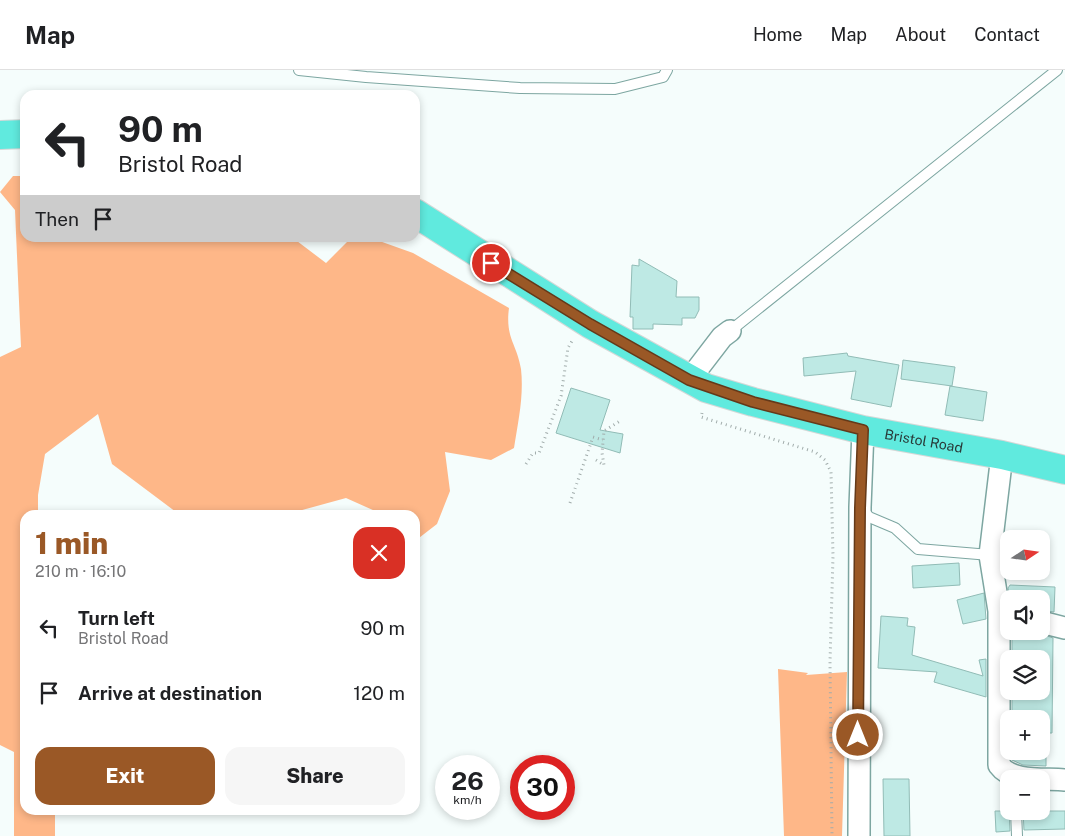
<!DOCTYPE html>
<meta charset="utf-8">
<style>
:root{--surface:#fff;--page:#f6f6f6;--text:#202124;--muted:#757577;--line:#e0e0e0;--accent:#9a5826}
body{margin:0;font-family:"Public Sans",sans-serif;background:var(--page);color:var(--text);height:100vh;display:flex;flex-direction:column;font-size:19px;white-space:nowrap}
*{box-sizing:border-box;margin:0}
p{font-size:16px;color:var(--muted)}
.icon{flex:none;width:28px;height:28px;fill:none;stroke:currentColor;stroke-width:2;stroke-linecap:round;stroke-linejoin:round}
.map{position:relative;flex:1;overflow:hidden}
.drawer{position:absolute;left:20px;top:440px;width:400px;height:305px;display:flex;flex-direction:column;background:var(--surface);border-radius:15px;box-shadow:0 2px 8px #0003}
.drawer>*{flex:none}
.guide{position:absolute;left:20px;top:20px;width:400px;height:152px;border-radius:15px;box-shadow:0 2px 8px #0003;background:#fff;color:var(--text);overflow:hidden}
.needle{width:32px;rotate:77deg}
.tools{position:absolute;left:1000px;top:460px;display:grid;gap:10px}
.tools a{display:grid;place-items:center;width:50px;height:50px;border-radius:10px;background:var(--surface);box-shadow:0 2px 8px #0003;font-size:25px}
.speed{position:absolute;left:435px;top:685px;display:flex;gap:10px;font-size:25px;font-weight:700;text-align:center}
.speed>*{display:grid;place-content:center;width:65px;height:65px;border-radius:50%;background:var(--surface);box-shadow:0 2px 8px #0003;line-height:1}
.speed small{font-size:12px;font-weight:400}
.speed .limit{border:8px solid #d22;background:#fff;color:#111}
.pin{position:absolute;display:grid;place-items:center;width:42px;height:42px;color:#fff;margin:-21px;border:2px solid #fff;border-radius:50%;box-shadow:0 1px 5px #0007}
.me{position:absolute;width:55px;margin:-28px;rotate:0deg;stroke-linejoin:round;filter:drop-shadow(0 0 4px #0008)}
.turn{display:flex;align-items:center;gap:18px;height:105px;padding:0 15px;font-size:22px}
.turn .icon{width:65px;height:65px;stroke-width:2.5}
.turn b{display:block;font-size:35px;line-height:42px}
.then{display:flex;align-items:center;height:48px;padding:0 15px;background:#0003;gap:10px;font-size:19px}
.round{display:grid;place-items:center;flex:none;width:52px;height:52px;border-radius:15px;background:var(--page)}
.summary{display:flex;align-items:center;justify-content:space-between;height:85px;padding:0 15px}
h1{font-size:30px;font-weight:800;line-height:38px;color:var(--accent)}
.button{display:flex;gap:10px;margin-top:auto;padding:10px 15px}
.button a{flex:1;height:58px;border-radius:15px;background:var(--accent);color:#fff;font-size:20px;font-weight:800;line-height:58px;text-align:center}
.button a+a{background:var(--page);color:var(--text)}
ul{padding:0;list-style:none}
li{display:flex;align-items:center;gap:15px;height:65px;padding:0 15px}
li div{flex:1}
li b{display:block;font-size:19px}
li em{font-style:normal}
header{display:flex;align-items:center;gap:30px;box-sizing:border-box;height:70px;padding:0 25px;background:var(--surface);border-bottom:1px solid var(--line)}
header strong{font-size:24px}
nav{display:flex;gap:28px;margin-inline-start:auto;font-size:18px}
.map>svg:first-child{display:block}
.forest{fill:#feb788}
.building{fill:#bee9e4;stroke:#91bcb6}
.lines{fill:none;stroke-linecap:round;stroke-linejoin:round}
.service-casing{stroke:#7da6a1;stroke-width:12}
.minor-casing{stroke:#7da6a1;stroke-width:24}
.trunk-casing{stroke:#d4d8d7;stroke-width:30}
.path{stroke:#a1acab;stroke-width:3;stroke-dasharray:1 4;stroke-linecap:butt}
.service{stroke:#fff;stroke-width:10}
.minor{stroke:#fff;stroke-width:21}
.trunk{stroke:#60eade;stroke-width:28}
.route-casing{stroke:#643919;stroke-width:12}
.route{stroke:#9a5826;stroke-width:9}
.labels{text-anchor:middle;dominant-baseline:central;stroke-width:5;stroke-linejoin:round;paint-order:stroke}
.street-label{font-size:14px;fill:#293a38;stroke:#fff}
</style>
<header>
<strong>Map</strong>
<nav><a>Home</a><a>Map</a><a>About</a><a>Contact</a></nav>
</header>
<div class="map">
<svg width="1065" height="766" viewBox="0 0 1065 766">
<rect width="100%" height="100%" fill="#f5fdfc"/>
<!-- forest -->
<path class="forest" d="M13,106h12v62h268l33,25 25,-25h20l42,15 96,55c-4,30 8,36 12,61 3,27 -3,53 -7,79l-23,12 -46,-8 5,39 -13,33 -22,17v-26h-31l-38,-17 -62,17h-104l-68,-51 -14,-50 -53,40 -7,41v20h-13v295h30v26h-41v-84l-14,-7v-388l21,-10 -6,-137 -15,-18z
M778,599l30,4 -2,2 41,-3 -5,164h-58z"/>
<!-- building -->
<path class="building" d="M639,189l38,22 -1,16h23v13l-4,8h-13v7l-29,-1v5h-20v-12h-3l2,-52 7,1z
M847,283l1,3 51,9 -8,42 -40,-8 5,-28 -52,5 -1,-18z
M903,290l52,7 -3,19 -51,-7z
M950,316l37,6 -4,29 -38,-6z
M571,318l39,12 -10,30 23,4 -3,19 -64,-20z
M959,493l1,22 -47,3 -1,-22z
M1010,515l45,2 -1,25 -13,-2v-11h-31l-2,-11z
M984,523l2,26 -23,5 -6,-24z
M881,546l27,2 -1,8 8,1 -3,28 71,21 -4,-16 7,-1v38l-52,-15 3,-10 -59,-4z
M1012,561h21l20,7 -1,95h-6v33l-23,-1 -11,-5v-9h29v-32h-29v-28h29v-32h-29z
M883,709h26l1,57h-26z
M995,741h14l1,20 -14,1z
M1023,741h42v18l-41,1z"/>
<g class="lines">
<defs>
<path id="service" d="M299,0l67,7 154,11 95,1 48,-12 4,-7
M730,261l327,-261
M861,438l8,9 26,11 23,21 72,6
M1016,741l1,25"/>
<path id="minor" d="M689,310l33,-43 8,-6
M1002,385l-12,100 9,56v154c13,18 46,13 66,15
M1041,552l24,6
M859,766l1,-329 3,-77"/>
<g id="trunk">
<path d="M0,65l25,-1"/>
<path id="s1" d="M415,143l175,111 116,64 47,14 110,28 139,25 63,15"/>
</g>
</defs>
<!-- service casing -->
<use href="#service" class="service-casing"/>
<!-- minor casing -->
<use href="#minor" class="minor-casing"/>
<!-- trunk casing -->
<use href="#trunk" class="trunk-casing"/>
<!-- path -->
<path class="path" d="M702,343l-1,4 114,35 10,8 6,12 2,84 -3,106 2,174
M596,390l8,5 -2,-12 2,-22 16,-10
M526,394l7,-11h6l22,-57 7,-48 4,-7
M570,433l23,-66 10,3"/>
<!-- service -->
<use href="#service" class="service"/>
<!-- minor -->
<use href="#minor" class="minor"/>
<!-- trunk -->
<use href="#trunk" class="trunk"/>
</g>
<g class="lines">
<defs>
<path id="route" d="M491,193l99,61 99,56 64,22 110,28 -3,78 -2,227"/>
</defs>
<!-- route casing -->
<use href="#route" class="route-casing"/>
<!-- route -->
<use href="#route" class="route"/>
</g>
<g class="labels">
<!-- street labels -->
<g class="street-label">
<text stroke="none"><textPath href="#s1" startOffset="564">Bristol Road</textPath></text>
</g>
</g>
</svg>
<div class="tools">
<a><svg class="needle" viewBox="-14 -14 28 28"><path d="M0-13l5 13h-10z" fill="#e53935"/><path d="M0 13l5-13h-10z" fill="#757577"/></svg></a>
<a><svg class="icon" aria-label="sound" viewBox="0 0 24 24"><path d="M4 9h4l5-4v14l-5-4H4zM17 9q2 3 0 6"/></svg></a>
<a><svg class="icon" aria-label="layers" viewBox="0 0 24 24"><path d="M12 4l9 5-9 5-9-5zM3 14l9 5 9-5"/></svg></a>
<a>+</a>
<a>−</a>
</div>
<div class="speed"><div>26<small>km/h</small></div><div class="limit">30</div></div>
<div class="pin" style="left:491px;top:193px;background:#d93025"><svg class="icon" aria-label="arrive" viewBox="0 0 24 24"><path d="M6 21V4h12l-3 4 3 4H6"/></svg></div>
<svg class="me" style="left:858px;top:665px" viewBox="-20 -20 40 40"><circle r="17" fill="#9a5826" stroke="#fff" stroke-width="3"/><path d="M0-11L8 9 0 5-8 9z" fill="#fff"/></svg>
<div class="guide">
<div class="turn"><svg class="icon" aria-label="left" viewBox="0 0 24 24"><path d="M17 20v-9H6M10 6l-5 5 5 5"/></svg><div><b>90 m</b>Bristol Road</div></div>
<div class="then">Then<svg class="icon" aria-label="arrive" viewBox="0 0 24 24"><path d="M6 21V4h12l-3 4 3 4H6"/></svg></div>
</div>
<section class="drawer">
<div class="summary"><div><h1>1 min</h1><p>210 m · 16:10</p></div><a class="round" style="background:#d93025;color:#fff"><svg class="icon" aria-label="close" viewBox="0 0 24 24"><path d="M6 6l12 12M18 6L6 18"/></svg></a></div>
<ul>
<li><svg class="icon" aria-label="left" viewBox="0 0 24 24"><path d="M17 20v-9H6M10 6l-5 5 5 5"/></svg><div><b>Turn left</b><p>Bristol Road</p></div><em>90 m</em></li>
<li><svg class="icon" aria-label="arrive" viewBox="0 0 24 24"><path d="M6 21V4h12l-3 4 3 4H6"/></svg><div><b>Arrive at destination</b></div><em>120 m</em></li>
</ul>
<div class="button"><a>Exit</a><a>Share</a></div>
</section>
</div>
